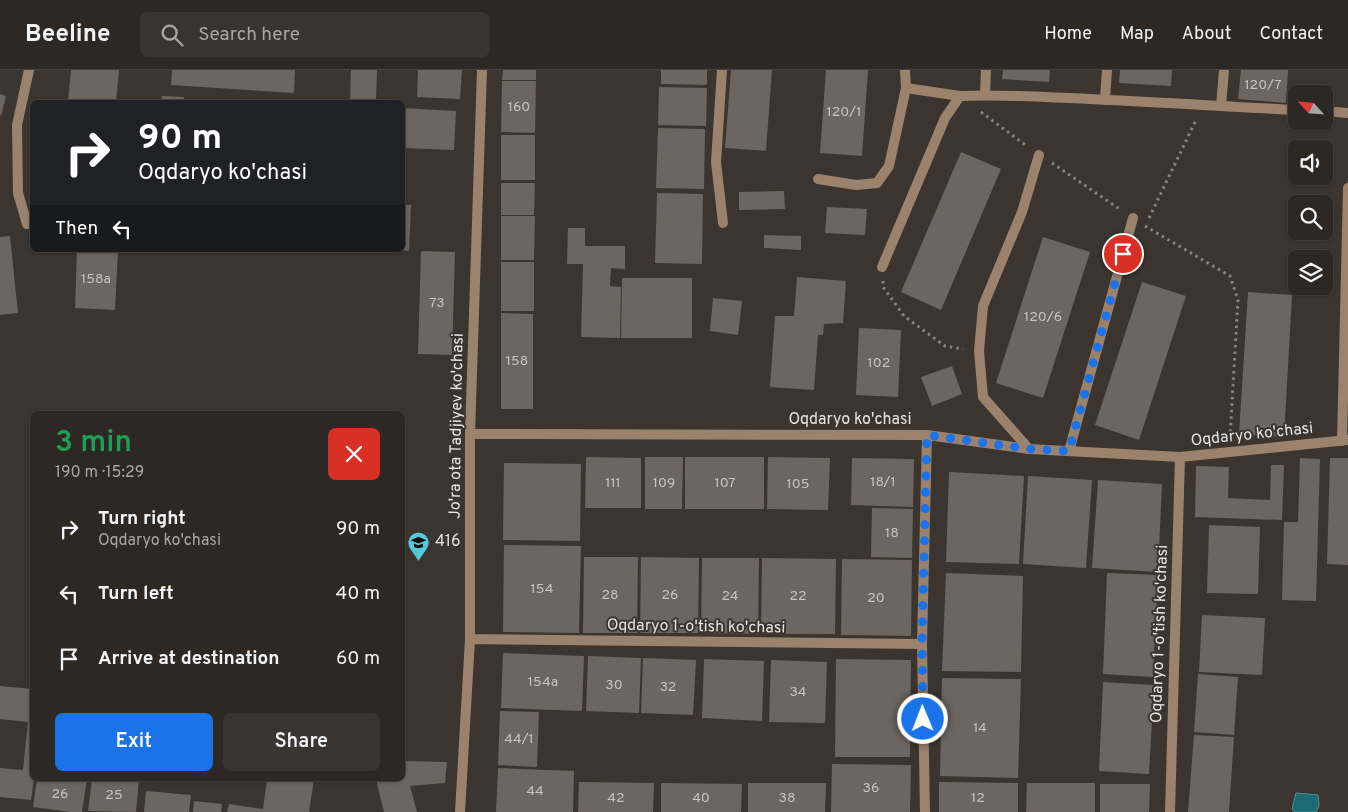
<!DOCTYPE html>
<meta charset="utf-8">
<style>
:root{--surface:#2d2823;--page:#393430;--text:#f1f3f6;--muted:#a7a6a6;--line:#484441;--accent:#1a73e8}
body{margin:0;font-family:Overpass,sans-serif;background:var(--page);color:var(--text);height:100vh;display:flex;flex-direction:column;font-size:19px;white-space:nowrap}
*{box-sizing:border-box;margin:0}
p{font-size:16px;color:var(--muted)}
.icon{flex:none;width:28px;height:28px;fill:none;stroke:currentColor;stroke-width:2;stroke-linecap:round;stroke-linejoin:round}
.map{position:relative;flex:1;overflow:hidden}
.details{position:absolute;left:30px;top:341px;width:375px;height:370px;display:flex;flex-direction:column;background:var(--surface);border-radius:8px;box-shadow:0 1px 4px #0004,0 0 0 1px var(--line)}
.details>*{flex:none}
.banner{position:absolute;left:30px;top:30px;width:375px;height:152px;border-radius:8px;box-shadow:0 1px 4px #0004,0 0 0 1px var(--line);background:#202124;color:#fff;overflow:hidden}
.needle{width:32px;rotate:296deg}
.fabs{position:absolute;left:1288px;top:15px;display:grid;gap:10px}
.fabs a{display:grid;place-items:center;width:45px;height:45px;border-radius:8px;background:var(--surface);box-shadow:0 1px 4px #0004,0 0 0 1px var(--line);font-size:25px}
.pin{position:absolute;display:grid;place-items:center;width:42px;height:42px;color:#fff;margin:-21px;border:2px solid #fff;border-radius:50%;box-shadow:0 1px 5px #0007}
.me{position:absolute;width:55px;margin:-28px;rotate:359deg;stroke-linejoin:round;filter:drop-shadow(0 0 4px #0008)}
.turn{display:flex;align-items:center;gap:18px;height:105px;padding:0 25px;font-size:22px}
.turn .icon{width:65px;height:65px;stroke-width:2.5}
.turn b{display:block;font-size:35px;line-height:42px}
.then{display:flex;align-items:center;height:48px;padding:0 25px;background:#0003;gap:10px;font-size:19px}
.round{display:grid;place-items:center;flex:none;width:52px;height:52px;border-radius:8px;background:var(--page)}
.head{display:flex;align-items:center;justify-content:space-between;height:85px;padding:0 25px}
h1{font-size:30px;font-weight:600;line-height:38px;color:#1e9e55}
.cta{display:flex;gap:10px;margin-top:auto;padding:10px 25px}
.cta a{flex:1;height:58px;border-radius:8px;background:var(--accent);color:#fff;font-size:20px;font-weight:600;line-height:58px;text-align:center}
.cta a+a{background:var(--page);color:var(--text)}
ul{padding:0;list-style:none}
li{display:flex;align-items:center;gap:15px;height:65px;padding:0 25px}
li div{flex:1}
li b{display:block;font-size:19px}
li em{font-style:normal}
header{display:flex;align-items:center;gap:30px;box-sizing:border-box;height:70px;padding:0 25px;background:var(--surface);border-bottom:1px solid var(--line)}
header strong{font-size:24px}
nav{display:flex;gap:28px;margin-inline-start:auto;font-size:18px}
.search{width:350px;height:45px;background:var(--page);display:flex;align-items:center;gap:12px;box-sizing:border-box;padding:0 18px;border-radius:8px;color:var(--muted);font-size:19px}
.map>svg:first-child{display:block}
.water{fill:#1a6b73;stroke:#588f93}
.building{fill:#6d655f}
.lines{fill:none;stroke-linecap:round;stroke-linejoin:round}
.path{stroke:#8a847f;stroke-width:3;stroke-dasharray:2.5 4;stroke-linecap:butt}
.service{stroke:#9a826d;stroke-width:10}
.minor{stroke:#9a826d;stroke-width:10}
.route{stroke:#1a73e8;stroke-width:9;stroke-dasharray:0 16.2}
.labels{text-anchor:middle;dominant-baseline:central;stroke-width:4;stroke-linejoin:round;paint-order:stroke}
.number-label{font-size:14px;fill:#c8c4bf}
.street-label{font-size:16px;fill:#e7e3df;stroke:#3c352f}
.poi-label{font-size:16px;fill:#e7e3df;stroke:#3c352f;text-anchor:start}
</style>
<header>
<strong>Beeline</strong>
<div class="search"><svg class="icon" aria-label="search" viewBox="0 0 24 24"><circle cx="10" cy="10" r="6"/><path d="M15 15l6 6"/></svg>Search here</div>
<nav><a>Home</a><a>Map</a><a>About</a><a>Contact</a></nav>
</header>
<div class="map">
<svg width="1348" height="742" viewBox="0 0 1348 742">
<rect width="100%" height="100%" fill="#3c352f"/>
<!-- water -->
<path class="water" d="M1296,723l22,2 1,11 -3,6h-21l-3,-3z"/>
<!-- building -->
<path class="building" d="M71,0h48l-3,32h-48z
M172,0h123l-1,23 -123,-8z
M351,0h26l-1,32h-26z
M418,0h44l-2,29 -43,-2z
M503,0h33v10h-34z
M661,0h46v15l-46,-1z
M731,0h41l-6,81 -41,-3z
M826,0h42l-6,86 -42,-3z
M1003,0h47l-1,12 -47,-3z
M1120,0h52l-1,16 -52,-3z
M1241,0h47l-2,33 -48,-4z
M502,11h34l-1,52 -34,-1z
M659,17l48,1 -1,38 -48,-1z
M0,24l6,2 -5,20 -1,-1z
M162,26l22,1 -1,5h-22z
M402,38l54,3 -2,39 -52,-2z
M658,58l47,1 -1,60 -48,-1z
M501,65h34v45h-34z
M961,82l40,17 -60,141 -40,-18z
M501,113h34l-1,32h-33z
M784,121l1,18 -46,1v-18z
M657,123l46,1 -1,70 -47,-1z
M402,135h9l-2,46 -7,-1z
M827,137l40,2 -2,26 -40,-2z
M501,146h34l-1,44h-33z
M568,158h17v18h40v23l-14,-1 -1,18 11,1 -1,51 -39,-1 2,-73h-16z
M764,165l37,1v14l-37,-2z
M10,166l8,77 -18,2v-78z
M1043,167l47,15 -47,146 -47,-15z
M77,180h41l-3,60 -40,-2z
M421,181l34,1 -3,103 -34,-1z
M501,192h33v49h-33z
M797,207l49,4 -3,42 -19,1 -1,11h-5l-4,55 -44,-3 5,-71h19z
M622,208h70v60h-71z
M1142,212l44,14 -47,144 -44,-15z
M1248,222l44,3 -8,142 -45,-3z
M713,228l29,3 -4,34 -28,-4z
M501,243l32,1v95h-32z
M859,258l42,2 -3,67 -42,-2z
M952,296l10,28 -30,12 -11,-29z
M586,387l55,1v50h-56z
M645,387h38l-1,52h-37z
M685,387h79v52h-79z
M768,387l62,1 -2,52 -61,-1z
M852,388l62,1 -1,48 -62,-2z
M1300,388l20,1 -4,142 -34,-1 2,-78h14z
M1330,388h18v107l-21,-1z
M504,393l77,1 -1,77 -77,-1z
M1271,395h13l-2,55 -87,-3 1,-51 33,1 -1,31 42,2z
M949,402l75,4 -5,88 -73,-2z
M1028,406l64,4 -6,88 -63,-4z
M1098,410l64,4 -4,88 -66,-4z
M872,438l41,1 -1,49 -41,-1z
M1209,455l51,2 -2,67 -51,-1z
M504,475l77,1 -2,87 -76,-1z
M584,487h54l-1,76h-54z
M641,487l58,1 -1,75h-58z
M702,488h57l-1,76 -57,-1z
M762,488l74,1 -1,75h-74z
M842,489l70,1 -1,76 -70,-1z
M946,503l77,3 -2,96 -79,-1z
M1107,503l51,2 -5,102 -50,-3z
M1202,545l63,3 -3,57 -63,-3z
M503,583l81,3 -2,55 -81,-3z
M588,586l53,2 -2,55 -53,-2z
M643,588l53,2 -3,55 -52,-2z
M704,589l60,2 -2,60 -60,-3z
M836,589l75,1 -1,97h-75z
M771,590l56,2 -2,61 -56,-1z
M1198,604l40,3 -4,58 -40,-3z
M942,608l79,1 -3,99 -78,-2z
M1103,612l51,3 -5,89 -50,-3z
M0,616l32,3v90h2l-3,21 -31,-3v-29l23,2 5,-48 -28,-3z
M500,641l39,1 -2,55 -39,-2z
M1194,665l40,2 -5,75h-41z
M402,691l45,1 -2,21 -35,3 7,26h-33l-7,-28v-5h25z
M832,694l79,1 -1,47h-79z
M498,698l76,3 -1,41h-77z
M37,709l27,2v-2h23l-5,33h-11l-38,-5z
M92,709h47l-3,33 -48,-1z
M267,709h47l-5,33h-82l2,-8 34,5z
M579,712l75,1 -1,29h-75z
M939,712l79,1v29h-79z
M661,713l81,1 -1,28h-80z
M748,713h78l-1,29h-77z
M1027,713h68v29h-69z
M1100,714h50l-1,28h-49z
M146,721l45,4 -2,17h-45z
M194,731l28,3 -1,8h-28z"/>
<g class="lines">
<!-- path -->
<path class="path" d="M981,42l47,35
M1052,93l69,47
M1149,148l47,-98
M1145,156l85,50 8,24 -8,137
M883,211v6l21,29 41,30 18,3"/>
<!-- service -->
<path class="service" d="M722,0l-6,92 7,61
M905,0l1,18 54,8
M985,25l1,-25
M1105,30l2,-30
M1221,36l3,-36
M1324,41l24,2
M818,109l38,6 21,-2 12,-17 17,-78
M882,197l63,-149 15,-22c43,-2 87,1 130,3 69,3 138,8 206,11
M1342,371l6,-253
M1029,379l-46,-52 -4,-46 4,-45 39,-94 17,-57
M1069,381l64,-233"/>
<!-- minor -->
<path class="minor" d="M27,154l-9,-31 -1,-68 12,-55
M470,364l457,1 102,14 151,8 168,-17
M470,569l452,5
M460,742l10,-173v-205l12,-364
M925,742l-3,-168 5,-209
M1170,742l10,-355"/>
</g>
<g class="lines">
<!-- route -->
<path class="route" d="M923,649l-1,-75 5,-209 102,14 40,2 54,-197"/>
</g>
<!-- icons -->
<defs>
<symbol id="school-pin" viewBox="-11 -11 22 30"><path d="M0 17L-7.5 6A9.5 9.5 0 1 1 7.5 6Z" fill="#52cbd8" stroke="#3c352f"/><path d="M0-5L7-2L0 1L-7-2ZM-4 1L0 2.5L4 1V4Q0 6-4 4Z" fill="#111"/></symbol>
</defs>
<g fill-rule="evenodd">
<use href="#school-pin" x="406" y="460" width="25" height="34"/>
</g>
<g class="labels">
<!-- number labels -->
<g class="number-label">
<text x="1263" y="15">120/7</text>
<text x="519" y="37">160</text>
<text x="844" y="42">120/1</text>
<text x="96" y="209">158a</text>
<text x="437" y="233">73</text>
<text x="1043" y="247">120/6</text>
<text x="517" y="291">158</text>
<text x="879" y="293">102</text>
<text x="883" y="412">18/1</text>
<text x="613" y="413">111</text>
<text x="664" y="413">109</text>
<text x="725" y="413">107</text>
<text x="798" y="414">105</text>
<text x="892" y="463">18</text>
<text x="542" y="519">154</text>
<text x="610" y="525">28</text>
<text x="670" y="525">26</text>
<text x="730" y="526">24</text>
<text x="798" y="526">22</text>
<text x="876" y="528">20</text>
<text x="543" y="612">154a</text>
<text x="614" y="615">30</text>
<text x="668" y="617">32</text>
<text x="798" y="622">34</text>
<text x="980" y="658">14</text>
<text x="519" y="669">44/1</text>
<text x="871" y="718">36</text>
<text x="535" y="721">44</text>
<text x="60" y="724">26</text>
<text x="114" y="725">25</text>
<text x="616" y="728">42</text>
<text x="701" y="728">40</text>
<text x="787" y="728">38</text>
<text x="978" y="728">12</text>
</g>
<!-- street labels -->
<g class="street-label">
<text x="850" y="350">Oqdaryo ko'chasi</text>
<text transform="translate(457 356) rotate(-89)">Jo'ra ota Tadjiyev ko'chasi</text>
<text transform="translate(1252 365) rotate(-6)">Oqdaryo ko'chasi</text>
<text transform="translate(696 557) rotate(1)">Oqdaryo 1-o'tish ko'chasi</text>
<text transform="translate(1160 564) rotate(-88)">Oqdaryo 1-o'tish ko'chasi</text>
</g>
<!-- poi labels -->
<g class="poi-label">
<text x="435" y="472">416</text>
</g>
</g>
</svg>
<div class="fabs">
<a><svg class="needle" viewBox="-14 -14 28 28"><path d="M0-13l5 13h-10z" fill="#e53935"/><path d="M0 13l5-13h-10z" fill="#a7a6a6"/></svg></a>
<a><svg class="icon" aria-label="sound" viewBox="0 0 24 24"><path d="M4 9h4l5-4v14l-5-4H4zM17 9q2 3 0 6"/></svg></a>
<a><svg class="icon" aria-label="search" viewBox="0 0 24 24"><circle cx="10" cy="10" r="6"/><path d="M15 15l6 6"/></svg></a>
<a><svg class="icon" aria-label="layers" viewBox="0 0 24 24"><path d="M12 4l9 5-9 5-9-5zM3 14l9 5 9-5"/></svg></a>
</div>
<div class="pin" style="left:1123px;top:184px;background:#d93025"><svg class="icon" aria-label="arrive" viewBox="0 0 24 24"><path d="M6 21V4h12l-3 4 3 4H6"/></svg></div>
<svg class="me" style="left:923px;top:649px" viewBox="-20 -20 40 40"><circle r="17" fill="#1a73e8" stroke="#fff" stroke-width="3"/><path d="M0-11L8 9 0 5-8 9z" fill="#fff"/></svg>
<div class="banner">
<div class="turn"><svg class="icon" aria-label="right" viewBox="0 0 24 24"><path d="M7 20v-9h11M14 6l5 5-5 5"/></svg><div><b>90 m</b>Oqdaryo ko'chasi</div></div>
<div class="then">Then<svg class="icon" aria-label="left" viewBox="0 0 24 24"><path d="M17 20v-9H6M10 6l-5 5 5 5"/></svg></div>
</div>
<section class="details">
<div class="head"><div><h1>3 min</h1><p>190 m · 15:29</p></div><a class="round" style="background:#d93025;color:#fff"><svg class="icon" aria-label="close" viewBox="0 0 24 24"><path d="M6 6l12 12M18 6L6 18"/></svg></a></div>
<ul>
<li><svg class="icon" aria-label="right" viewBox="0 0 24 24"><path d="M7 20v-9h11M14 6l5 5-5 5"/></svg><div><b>Turn right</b><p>Oqdaryo ko'chasi</p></div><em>90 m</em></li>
<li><svg class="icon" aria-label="left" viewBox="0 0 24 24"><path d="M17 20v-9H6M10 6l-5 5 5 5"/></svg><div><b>Turn left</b></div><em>40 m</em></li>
<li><svg class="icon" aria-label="arrive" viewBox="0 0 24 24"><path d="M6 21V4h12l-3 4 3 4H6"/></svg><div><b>Arrive at destination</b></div><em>60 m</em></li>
</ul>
<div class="cta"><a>Exit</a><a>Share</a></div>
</section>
</div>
